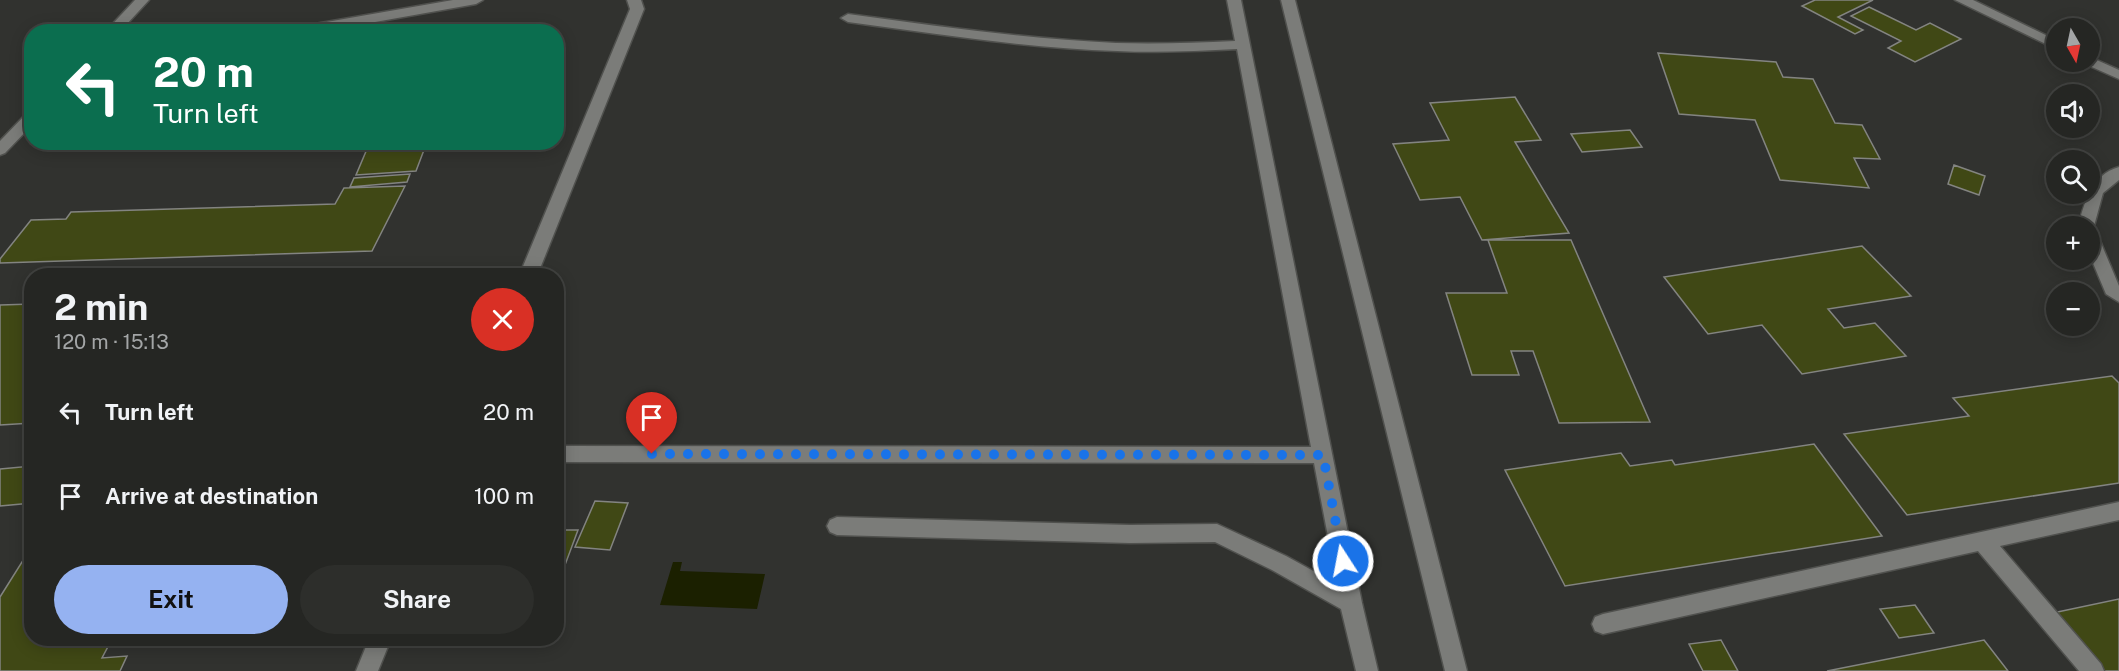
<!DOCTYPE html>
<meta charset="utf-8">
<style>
:root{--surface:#252623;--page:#2d2e2b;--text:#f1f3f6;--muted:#a3a5a6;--line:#424341;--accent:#95b2f1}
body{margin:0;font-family:"Public Sans",sans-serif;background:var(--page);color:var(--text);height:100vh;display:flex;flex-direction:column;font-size:22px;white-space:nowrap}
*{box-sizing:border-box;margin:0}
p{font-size:20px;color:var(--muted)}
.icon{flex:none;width:33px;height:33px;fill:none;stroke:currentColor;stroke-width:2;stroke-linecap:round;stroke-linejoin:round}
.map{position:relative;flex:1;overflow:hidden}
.sheet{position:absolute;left:24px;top:268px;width:540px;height:378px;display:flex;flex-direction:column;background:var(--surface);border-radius:24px;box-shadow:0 3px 15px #0003,0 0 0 2px var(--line)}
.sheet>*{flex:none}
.guide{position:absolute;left:24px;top:24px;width:540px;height:126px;border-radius:24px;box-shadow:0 3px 15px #0003,0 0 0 2px var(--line);background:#0b6e4f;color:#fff;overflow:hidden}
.needle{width:39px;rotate:171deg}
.buttons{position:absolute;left:2046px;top:18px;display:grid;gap:12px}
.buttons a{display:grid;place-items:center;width:54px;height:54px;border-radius:50%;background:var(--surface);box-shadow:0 3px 15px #0003,0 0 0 2px var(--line);font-size:30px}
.pin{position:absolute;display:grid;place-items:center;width:51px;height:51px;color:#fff;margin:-62px -26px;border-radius:50% 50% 50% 0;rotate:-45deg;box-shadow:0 0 6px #0007}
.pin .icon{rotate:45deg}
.me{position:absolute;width:66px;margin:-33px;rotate:349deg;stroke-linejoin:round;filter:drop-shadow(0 0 4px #0008)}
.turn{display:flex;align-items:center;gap:21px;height:126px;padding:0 30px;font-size:27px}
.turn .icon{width:78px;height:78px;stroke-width:2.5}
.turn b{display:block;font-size:42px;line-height:51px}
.round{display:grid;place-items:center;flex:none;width:63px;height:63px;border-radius:32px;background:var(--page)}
.summary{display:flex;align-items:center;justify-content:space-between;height:102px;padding:0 30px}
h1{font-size:36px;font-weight:700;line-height:45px}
.button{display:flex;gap:12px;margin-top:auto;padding:12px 30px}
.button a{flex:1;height:69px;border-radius:36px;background:var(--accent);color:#111;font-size:24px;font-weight:700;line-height:69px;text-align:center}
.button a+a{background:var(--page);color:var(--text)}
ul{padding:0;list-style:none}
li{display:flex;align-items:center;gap:18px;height:84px;padding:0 30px}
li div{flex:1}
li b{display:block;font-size:22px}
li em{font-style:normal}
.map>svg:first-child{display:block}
.water{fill:#1b2000}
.building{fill:#404815;stroke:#838481;stroke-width:1.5}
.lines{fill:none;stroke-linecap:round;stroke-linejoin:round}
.minor-casing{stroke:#50514e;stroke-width:3}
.minor{fill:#7b7c79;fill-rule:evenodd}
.route{stroke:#1a73e8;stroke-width:10;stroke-dasharray:0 18}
</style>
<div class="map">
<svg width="2119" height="671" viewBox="0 0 2119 671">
<rect width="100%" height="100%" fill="#31322f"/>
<!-- water -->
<path class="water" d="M673,562h9l-2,9 85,3 -8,35 -97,-4z"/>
<!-- building -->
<path class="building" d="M1815,0h58l-35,17 25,13 -8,4 -53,-28z
M1869,7l47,23 14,-7 31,16 -46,23 -27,-14 13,-7 -50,-25z
M1658,53l118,9 7,15 30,2 22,44 27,2 18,34 -26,-1 15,30 -89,-8 -25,-60 -76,-6z
M1515,97l26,43 -26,2 54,91 -87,7 -22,-43 -40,3 -27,-56 56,-4 -19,-37z
M1630,130l12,17 -60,5 -11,-18z
M370,142h57l-11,29 -60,4z
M1954,165l31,11 -6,19 -31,-11z
M410,174l-3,8 -57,5 4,-9z
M405,186l-33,65 -372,12v-4l31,-39 35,-1 5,-7 264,-8 9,-16z
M1488,240h83l79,182 -91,1 -26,-72h-22l8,24h-47l-26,-82h61z
M1862,246l49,50 -83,13 16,19 31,-5 31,33 -104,18 -40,-49 -54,9 -44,-57z
M32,304v119l-32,2v-120z
M2112,376l7,7v100l-212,32 -63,-81 125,-18 -16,-18z
M1814,444l68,92 -317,50 -60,-116 116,-17 9,13 42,-6 3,5z
M32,466v37l-32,3v-37z
M595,501l33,2 -18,47 -35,-3z
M560,530h18l-13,35 -9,-1v-25z
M32,546v93h80l-10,19 25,-2 -7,15h-120v-74z
M2119,599v72h-22l-49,-57z
M1915,605l19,28 -35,5 -19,-29z
M1721,640l17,31h-35l-14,-27z
M1984,640l24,31h-181z"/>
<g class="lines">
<defs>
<path id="minor" d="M135,0h14l-23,25 25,4 2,3h-48z
M453,0h30l-7,4 -157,28h-34l7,-4z
M627,0h14l3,9 -107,267h-18l111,-267z
M1227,0h14l121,603 16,68h-22l-15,-62 -69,-39 -57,-28 -85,1 -293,-8 -7,-3 -3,-6 3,-6 7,-3 293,8 87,-1 69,32 51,28 -23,-121 -758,-1v-16l755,1 -74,-398c-40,2 -80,4 -120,2 -90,-3 -180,-17 -269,-29l-7,-4 7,-4c89,12 178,25 268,29 40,1 79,0 119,-2z
M1281,0h14l172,671h-22z
M1955,0h18l83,40v9z
M2090,57l29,13v9l-34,-15 -2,-2h7z
M32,112v13l-27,28 -5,2v-14l27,-28z
M2119,167v13l-16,13 -9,33 -4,4 6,2 2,4 21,50v16l-13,-8 -16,-38v-30h-12c7,-24 13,-51 41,-59z
M2119,502v18l-119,26 101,118 3,7h-25l-101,-120 -375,83 -8,-3 -3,-7 3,-7 8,-3z
M369,639h22l-13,32h-22z"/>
</defs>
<!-- minor casing -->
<use href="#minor" class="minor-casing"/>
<!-- minor -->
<use href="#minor" class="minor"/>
</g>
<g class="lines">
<!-- route -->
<path class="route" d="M652,454l671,1 20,106"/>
</g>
</svg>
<div class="buttons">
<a><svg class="needle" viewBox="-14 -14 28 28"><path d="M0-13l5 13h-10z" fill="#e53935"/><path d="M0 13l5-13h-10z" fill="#a3a5a6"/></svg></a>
<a><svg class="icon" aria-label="sound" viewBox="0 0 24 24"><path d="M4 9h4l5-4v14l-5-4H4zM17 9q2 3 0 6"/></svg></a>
<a><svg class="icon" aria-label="search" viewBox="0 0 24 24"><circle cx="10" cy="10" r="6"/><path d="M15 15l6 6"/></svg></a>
<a>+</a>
<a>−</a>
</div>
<div class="pin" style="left:652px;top:454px;background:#d93025"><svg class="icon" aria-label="arrive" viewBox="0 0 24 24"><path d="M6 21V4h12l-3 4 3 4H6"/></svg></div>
<svg class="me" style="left:1343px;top:561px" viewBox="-20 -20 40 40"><circle r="17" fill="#1a73e8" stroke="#fff" stroke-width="3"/><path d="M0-11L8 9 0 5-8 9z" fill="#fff"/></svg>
<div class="guide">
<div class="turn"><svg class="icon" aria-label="left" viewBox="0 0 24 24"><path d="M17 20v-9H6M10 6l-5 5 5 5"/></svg><div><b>20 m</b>Turn left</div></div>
</div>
<section class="sheet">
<div class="summary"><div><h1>2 min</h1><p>120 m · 15:13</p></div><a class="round" style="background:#d93025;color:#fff"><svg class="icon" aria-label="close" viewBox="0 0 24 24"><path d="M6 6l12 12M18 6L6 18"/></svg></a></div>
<ul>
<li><svg class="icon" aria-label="left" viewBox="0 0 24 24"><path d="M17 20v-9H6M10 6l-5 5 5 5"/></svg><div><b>Turn left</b></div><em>20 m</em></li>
<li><svg class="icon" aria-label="arrive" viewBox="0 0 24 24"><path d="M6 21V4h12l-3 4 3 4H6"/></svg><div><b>Arrive at destination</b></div><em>100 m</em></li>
</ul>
<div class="button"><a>Exit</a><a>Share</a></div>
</section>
</div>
